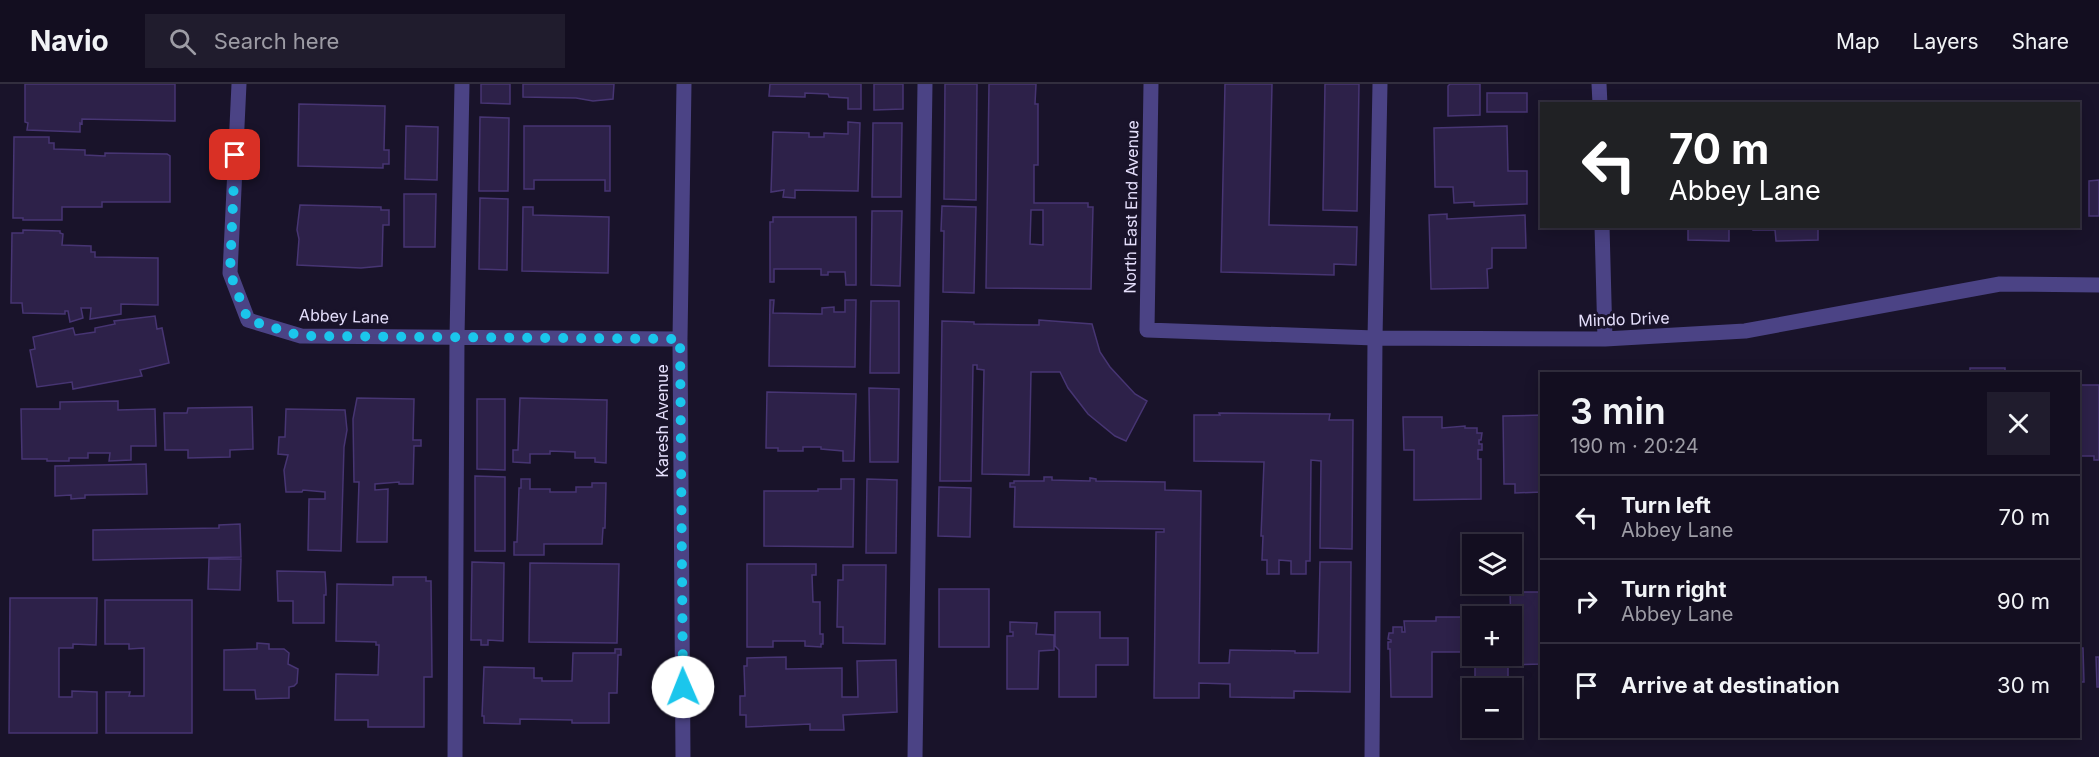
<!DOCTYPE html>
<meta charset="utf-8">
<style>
:root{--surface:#130e20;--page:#201c2d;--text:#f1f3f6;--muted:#9d9ca5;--line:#322e3e}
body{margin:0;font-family:Inter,sans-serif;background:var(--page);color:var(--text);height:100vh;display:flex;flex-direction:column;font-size:22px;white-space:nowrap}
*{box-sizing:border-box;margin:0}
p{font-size:20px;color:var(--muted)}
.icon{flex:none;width:33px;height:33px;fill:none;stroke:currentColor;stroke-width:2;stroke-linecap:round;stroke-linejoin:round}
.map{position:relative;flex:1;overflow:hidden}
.drawer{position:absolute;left:1540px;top:288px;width:540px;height:366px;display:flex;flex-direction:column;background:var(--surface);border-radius:0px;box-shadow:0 3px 15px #0003,0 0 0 2px var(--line)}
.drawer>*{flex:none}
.banner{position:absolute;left:1540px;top:18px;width:540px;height:126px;border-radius:0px;box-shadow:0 3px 15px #0003,0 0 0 2px var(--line);background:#202124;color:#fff;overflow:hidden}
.controls{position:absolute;left:1462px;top:450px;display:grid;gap:12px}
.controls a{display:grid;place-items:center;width:60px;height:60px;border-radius:0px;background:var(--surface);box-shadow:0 3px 15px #0003,0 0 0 2px var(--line);font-size:30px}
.pin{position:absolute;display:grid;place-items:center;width:51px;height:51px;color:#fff;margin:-26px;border-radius:12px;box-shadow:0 3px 9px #0006}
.me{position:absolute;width:66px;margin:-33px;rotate:359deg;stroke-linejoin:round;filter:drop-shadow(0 0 4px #0008)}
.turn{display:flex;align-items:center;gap:21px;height:126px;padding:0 30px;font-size:27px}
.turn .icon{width:78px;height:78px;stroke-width:2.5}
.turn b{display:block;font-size:42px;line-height:51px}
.round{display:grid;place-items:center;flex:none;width:63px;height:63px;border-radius:0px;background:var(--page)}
.overview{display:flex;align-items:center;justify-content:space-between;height:102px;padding:0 30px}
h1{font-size:36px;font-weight:600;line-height:45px}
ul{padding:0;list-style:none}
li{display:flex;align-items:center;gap:18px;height:84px;padding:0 30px;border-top:2px solid var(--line)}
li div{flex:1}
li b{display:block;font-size:22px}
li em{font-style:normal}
header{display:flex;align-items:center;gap:36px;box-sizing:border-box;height:84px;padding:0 30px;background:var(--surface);border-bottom:2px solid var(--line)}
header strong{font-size:28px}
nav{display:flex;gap:33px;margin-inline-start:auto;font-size:21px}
.search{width:420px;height:54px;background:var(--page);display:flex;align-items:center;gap:15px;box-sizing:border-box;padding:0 21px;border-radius:0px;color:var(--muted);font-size:22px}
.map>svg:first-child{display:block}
.building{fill:#2d2149;stroke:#473573;stroke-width:1.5;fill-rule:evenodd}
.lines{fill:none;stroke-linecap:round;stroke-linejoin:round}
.minor{stroke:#4b4385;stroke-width:15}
.route{stroke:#1bc6ec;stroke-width:10;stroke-dasharray:0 18}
.labels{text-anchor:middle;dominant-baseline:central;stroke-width:6;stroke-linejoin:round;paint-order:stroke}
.street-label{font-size:16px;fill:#e5dffc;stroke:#19132a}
</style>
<header>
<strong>Navio</strong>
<div class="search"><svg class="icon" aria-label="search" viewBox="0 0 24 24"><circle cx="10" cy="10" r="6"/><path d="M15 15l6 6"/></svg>Search here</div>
<nav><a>Map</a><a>Layers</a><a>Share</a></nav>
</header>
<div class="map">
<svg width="2099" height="673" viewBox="0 0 2099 673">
<rect width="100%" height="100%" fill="#19132a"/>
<!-- building -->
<path class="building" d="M25,0h150v37l-93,-2v5l-2,-1v9l-53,-2 1,-7 -3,-1z
M481,0h29v20l-29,-1z
M523,0h91l-1,15 -20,2 -17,-3 -53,-1z
M770,0h91v25h-13v-11l-19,-1 -1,-3 -23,-1v4l-36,-1z
M874,0h29v25l-29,1z
M945,0h32l-1,116 -32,-1z
M989,0h47l-1,20h3v61h-4v38h54v4h5l-2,82 -105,-1zM1031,126h12v35l-13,-1z
M1225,0h47l-3,141 88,2 -1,38 -22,-1v11l-113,-3z
M1325,0h34l-2,127 -34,-1z
M1450,0h30v31l-32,1v-30z
M1487,9h40v19h-40z
M299,20l86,2 -1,44h5v14h-6v4l-85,-2z
M480,33l29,1 -1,73h-29z
M848,38l12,1 -2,68 -63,-1v8l-12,-1 1,-7 -13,2 2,-60 36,1v4h15v-4l24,1z
M873,39h29l-1,74h-29z
M406,42l32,1 -1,53 -32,-1z
M524,42h86v65h-5v-11h-71v9h-10z
M1507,42l1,45h19v33l-53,2v-4l-20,1 -1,-16h-18l-1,-59z
M14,53h35v6h5v6l31,1v5l20,1v-3l62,1 3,2v46h-68v5h-40v13h-39v-2h-10z
M2099,96v36h-10v-35z
M404,110h32l-1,53h-31z
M480,114l28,1 -1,71 -28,-1z
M300,121l81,2v3h8v15h-6l-1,41 -21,2 -64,-3 2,-26 -2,-9z
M942,122l34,1 -2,86 -31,-1 1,-61h-3z
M523,123h10v8l76,2 -1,56 -86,-2z
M872,127h30l-2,75 -29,-1z
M1447,130v5l78,-4 1,33h-34v20l-5,1 1,19 -57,1 -2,-74z
M773,133h83v68h-10l-1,-13h-17v3h-7v-6h-47v13h-4v-60h3z
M1688,142h41v15l-41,-1z
M1753,142h65v14l-42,1 -1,-11h-22z
M23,146l37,1v2l3,1 -1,11 29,1v6h4v5l63,1v47l-37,-1v10l-31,5 1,-11h-10l2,10 -13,4 -2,-11h-3v3l-42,-1 -1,-10h-11l1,-70h11z
M770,216h4l-1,13 49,1v-6l12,-1v5h11v-12h11l-1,67 -86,-1z
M871,217h28v72h-29z
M155,232l2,13 5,-1 7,35 -29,7 2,6 -69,13 -1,-7 -35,5 -7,-37 5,-1 -2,-12 40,-9 2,7 20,-3v-4l20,-4 -1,-3z
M1039,236l53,4 8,28 10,15 25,27 12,7 -21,40 -11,-5 -27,-22 -20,-26 -8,-16h-29l-2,103 -47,-1 2,-104 -7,-1v-4h-4l-2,116h-31l2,-160 32,1v2l65,1z
M1970,284h35v6h-35z
M2079,301h20v75h-5v-4h-15z
M869,304l30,1 -1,73h-28z
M767,308l89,2 -2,67h-11v-10l-22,-2v-2h-18v4h-25v-3h-12z
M357,314l57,1 -1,41h8v6h-7l-1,38h-14v-2l-24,2v6l13,-1 -1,53h-30l2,-60h-5l-1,-63z
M520,314l87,2 -1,63 -11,-1v-4h-20v-6l-25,-1v3h-20v9l-17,-1v-12h5z
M477,315h28v71l-28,-1z
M118,317v9l37,-1 1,37h-25v14l-22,1 1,-8h-22v5h-19v3h-22v-2h-25l-1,-50h39v-7z
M252,323l1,42 -23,1v7l-42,1v-8h-23l-1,-37h23l1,-5z
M286,325l59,1 2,20 -3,17 -3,104 -33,-1 1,-51h16v-7l-22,-2 -1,2h-16l-2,-22 4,-15 -10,-1 1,-17h6z
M1219,329l111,1 -1,6h24l-1,129 -32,-1 1,-87 -10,-1 -1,101h-4v13h-15v-13l-12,-1v14h-12v-14h-5l1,-24h-2l3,-74 -70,-1v-46h26z
M1542,331v77l-27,1v-9h-11l-1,-68z
M1403,333h39v11l23,-2v2h12v5h5l-1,7h-2v4h3v6h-4v9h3v40l-67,1v-50h-10z
M146,380l1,30 -62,1v3l-14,1v-4l-16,1v-30z
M475,392l30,1v74h-30z
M1044,393h8v3l38,1v-3l6,1v2l69,1v8l36,1 -2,172h30l1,-13 65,1v2h23l2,-91h31l-1,130 -56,-1v7l-64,-1v-13l-31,-1v15h-45l2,-166h8v-3l-150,-2 1,-40h-5v-4h4v-2h30z
M521,395h9v10h20v3h26v-5h16v-4h14l-1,45h-2l-1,16h-58v11h-30v-13h3l2,-54h2z
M841,395h13l-1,68 -89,-1v-55h54v-2h23z
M867,395l30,1 -1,73h-30z
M939,403l32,1 -1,49 -32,-1z
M240,440l1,33 -148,3v-30l126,-2v-3z
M209,475h32l-1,31 -32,-1z
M472,478l32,1 -1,78 -15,-1v5h-7v-5h-10z
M530,479l89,1 -2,79 -88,-1z
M747,480h69v11h-4l1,27h7v32h3v10h-2v3l-16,-1v-5h-32v6h-26z
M843,481h43l-1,79 -42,-1v-16h-6l1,-47h5z
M277,487l48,1 1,17v6h-2v28h-31v-22h-15z
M393,493h33v4h5l1,96h-8v50h-56v-7h-33l1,-46 42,1 1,-30h-3v-3l-40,-1 1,-57 56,1z
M939,505h50v58h-50z
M1510,508h32v72l-34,1v20h-33v-29h37z
M10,514h87l-1,47 -23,-1v4h-14v49h13v-6l25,1v41h-88z
M105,516h87v133h-86v-41h24l-1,4h15v-48l-15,1v-5h-24z
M1055,528h45v26h28v27h-32v32h-37v-47l-4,-4z
M1436,533h29v35h-33v45h-41l-1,-48h-2v-7h3v-2l-3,-1 1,-6h4v-6h9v5h3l-1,-11h32z
M1010,538l27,1 -1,11 18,1v15l-15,1 -1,38h-31v-53h6v-4h-3z
M257,559l12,1v5h15l5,4 -1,11 10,5 -1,14 -3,3 -5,1v11l-33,1 -1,-9h-31v-40l33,-1z
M2079,564h4l1,34h-5z
M615,565h6v6h-3l-1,38h-8v30h-37v-3l-52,-1v5l-36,-1v-7h-2l2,-49 50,1v10h8v3h30l1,-28h42z
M786,573v12l56,-1v29h16l-1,-36 39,-1 1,52 -54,3 1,15h-34v-6l-64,3v-12h-6v-19h5l-1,-30h3v-8z
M2096,573h3v30h-2z"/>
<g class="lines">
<!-- minor -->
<path class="minor" d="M239,0l-9,189 18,47 53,16 379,3
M1151,0l-4,246 228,8 230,1 140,-8 255,-47 99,1
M1599,0l1,20
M1602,142l3,113
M455,673l2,-420 5,-253
M683,673l-3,-418 4,-255
M915,673l10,-673
M1372,673l3,-419 5,-254"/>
</g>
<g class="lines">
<!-- route -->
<path class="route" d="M235,71l-5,118 18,47 53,16 379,3 3,348"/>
</g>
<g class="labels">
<!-- street labels -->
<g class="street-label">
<text transform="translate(1131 123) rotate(-89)">North East End Avenue</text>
<text transform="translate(344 232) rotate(2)">Abbey Lane</text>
<text transform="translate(1624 235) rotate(-2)">Mindo Drive</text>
<text transform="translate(662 337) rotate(-90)">Karesh Avenue</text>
</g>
</g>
</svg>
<div class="controls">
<a><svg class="icon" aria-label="layers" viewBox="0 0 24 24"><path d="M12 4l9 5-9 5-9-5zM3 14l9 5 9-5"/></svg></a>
<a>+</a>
<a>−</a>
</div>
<div class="pin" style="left:235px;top:71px;background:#d93025"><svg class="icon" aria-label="arrive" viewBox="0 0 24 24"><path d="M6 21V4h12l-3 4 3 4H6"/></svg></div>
<svg class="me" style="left:683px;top:603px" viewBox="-20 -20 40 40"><circle r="19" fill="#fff"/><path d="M0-13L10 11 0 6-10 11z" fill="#1bc6ec"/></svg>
<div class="banner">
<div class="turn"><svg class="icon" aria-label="left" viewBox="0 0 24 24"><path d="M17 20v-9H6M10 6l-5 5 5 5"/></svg><div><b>70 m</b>Abbey Lane</div></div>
</div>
<section class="drawer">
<div class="overview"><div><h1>3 min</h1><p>190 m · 20:24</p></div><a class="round"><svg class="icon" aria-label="close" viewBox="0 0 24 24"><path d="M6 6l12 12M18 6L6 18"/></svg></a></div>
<ul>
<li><svg class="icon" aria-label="left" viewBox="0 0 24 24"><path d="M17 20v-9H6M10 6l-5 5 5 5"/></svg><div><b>Turn left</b><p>Abbey Lane</p></div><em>70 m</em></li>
<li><svg class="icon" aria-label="right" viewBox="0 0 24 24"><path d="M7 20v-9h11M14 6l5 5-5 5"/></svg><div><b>Turn right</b><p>Abbey Lane</p></div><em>90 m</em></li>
<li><svg class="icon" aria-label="arrive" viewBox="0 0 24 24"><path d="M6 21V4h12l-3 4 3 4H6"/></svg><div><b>Arrive at destination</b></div><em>30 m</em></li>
</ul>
</section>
</div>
